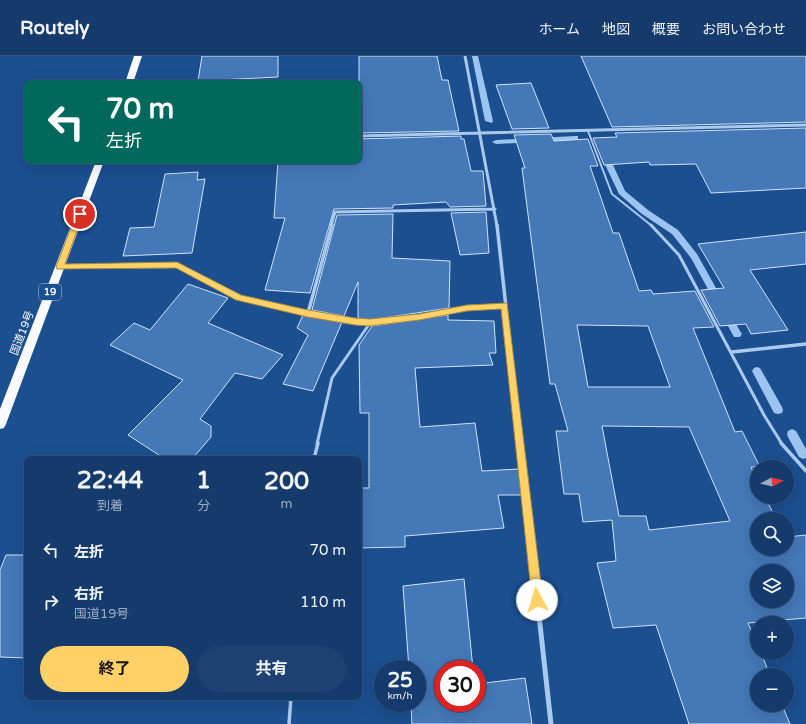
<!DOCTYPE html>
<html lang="ja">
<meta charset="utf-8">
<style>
:root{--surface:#143b6b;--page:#1d4271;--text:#f1f3f6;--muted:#9dadc1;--line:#33557e;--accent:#ffd166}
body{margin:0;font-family:"Varela Round","Noto Sans JP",sans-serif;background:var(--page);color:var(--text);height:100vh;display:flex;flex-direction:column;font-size:15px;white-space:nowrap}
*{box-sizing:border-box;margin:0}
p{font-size:13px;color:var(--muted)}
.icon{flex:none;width:22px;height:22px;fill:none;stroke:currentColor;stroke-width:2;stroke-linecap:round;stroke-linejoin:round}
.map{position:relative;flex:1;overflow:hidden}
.sheet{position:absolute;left:24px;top:400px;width:338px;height:244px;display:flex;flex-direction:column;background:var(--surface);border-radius:8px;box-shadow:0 4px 16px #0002,0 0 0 1px var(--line)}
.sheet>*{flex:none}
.banner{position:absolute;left:24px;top:24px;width:338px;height:84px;border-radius:8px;box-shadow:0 4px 16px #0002,0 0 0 1px var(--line);background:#00695c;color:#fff;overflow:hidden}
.needle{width:26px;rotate:83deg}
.controls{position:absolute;left:750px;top:404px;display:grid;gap:8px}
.controls a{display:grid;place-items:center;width:44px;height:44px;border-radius:50%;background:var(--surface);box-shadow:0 4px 16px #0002,0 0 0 1px var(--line);font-size:20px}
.speed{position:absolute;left:374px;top:604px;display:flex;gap:8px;font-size:20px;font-weight:700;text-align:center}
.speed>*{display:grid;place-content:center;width:52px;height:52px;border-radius:50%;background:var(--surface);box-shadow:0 4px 16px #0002,0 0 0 1px var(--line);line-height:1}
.speed small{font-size:10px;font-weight:400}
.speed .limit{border:6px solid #d22;background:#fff;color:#111}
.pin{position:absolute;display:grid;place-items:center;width:34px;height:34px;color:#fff;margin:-17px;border:2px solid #fff;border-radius:50%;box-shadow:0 1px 4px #0007}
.me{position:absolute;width:44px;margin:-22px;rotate:354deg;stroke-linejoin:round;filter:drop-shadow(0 0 3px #0008)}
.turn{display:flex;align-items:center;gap:14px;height:84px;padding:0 16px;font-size:18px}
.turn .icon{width:52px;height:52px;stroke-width:2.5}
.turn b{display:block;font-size:28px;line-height:34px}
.eta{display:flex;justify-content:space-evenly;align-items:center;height:68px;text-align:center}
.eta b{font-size:24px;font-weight:700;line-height:28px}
.action{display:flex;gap:8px;margin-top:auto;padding:8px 16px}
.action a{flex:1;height:46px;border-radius:24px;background:var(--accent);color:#111;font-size:16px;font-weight:700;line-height:46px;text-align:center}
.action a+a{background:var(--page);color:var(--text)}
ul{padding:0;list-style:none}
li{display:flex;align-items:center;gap:12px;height:52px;padding:0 16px}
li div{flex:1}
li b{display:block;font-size:15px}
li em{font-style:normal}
header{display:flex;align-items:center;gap:24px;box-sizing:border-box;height:56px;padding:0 20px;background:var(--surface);border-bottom:1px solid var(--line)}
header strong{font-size:19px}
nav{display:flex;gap:22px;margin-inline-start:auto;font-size:14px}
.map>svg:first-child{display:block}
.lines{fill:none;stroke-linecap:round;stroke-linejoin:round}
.stream{fill:#9cc4f0;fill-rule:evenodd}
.building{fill:#4478b7;stroke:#cfe3fa;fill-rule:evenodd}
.service-far2{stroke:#a9c9ee;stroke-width:2}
.service-far1{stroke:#a9c9ee;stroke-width:3}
.service{stroke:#a9c9ee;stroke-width:3.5}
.minor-far2{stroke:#a9c9ee;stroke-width:3}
.minor-far1{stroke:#a9c9ee;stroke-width:3.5}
.minor{stroke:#a9c9ee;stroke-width:5}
.trunk{fill:#f8faff;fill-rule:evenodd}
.route{fill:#ffd166;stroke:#a68842}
.labels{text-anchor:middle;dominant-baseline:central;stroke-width:3;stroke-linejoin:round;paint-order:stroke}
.shield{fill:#1b4f8f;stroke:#bbcadd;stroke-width:1}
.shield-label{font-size:10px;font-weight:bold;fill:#fff}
.street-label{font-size:11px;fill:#fff;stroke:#1b4f8f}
</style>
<header>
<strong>Routely</strong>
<nav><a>ホーム</a><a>地図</a><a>概要</a><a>お問い合わせ</a></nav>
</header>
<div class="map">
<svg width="806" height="668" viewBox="0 0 806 668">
<rect width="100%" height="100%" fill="#1b4f8f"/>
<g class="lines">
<!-- stream -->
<path class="stream" d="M472,0h6l15,65 -1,2 -7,-2z
M575,80h3v4l-82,4 -4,-2 4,-2z
M601,96h6l1,2 17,37 23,19 30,20 19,24 43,77 2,3 -2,3h-6l-43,-79 -19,-24 -30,-20 -23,-20 -19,-40z
M757,311l3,1 22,39 1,3 -1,3 -4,1 -4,-1 -22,-42 2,-3z
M792,373l4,2 10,18v9l-3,1 -4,-2 -11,-20 -1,-3 1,-3z"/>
</g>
<!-- building -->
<path class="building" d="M202,0h76v21l-80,4z
M359,0h78l5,24h6l11,51 -100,2z
M581,0h225v66l-194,5z
M531,27l18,45 -37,1 -16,-44z
M806,72v60l-95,5 -15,-29 -46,1 -1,-3 -45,3 -11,-27 24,-1 -2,-4z
M551,78l3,7 34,-2 10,27h-8l23,67h6l20,58 12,-1 2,4 42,-3 19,36 -21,1 42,104 7,-1 18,36h-9l6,13v17h8l11,22h-19v30h30v-12l19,-2v83l-58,5 9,21v9h4l9,22h-13v30h25l8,19h-101l-33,-99 -43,3 -16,-65 19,-2 -4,-41 -29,2 -4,-28h-15l-8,-63h12l-13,-47h-5l-28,-216h3l-11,-33zM577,269l71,1 22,61h-82zM602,370l87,1 41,94 -81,9 -3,-14h-27zM757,515h30v30h-30z
M461,80v3h3l7,32h12l3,35 -36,1 -4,-5 -53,3v3l-59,1 -24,84 -45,-3 20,-72h-11l4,-57h81v-22z
M198,116l-1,8 8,-1 -13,74 -69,3 7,-28 24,-1 11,-53z
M486,156l3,41 -29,2 -9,-42z
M393,158l-1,44 58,3 -1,47 -79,12 -12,-2v-36l-14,34 -32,-6 25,-95z
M806,176v32l-56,6 38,60 -37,4 -5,-10 -26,2 -19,-36 23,-2 -26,-44z
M188,228l40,14 -20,25 75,32 -21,24 -27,-6 -35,46 11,7v11l-19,22h-27l-37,-24 55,-55 -73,-35 24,-22 16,7z
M303,259l39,7 -29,69 -30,-7 25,-49 -11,-7z
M448,259v5l46,1 2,32h-7l4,12 -78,3 5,59 55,-4 7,48 37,-2 3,26h-24l6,33 -99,8v11l-46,1 2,-60h8v-75h-9l-1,-68 13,-19z
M6,499h21v103l-27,-1v-87z
M464,523l9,90h-30v34h34v-19l48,-6 7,46h-120l-1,-21h6v-34h-8l-6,-83z"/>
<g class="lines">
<!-- service-far2 -->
<path class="service-far2" d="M588,75l24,63 40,32"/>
<!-- service-far1 -->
<path class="service-far1" d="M651,169l28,30 85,160 18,29
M61,211l116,-2 62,32 69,16
M317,388l15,-66 38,-55"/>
<!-- service -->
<path class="service" d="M781,387l25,28
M314,403l4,-16
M289,668l2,-27"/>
<!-- minor-far2 -->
<path class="minor-far2" d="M465,0l32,170
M359,80l447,-11
M331,170l4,-14 160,-3"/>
<!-- minor-far1 -->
<path class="minor-far1" d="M332,169l-24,88 62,10 49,-6 48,-9 37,-3
M497,169l24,219
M732,296l74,-8"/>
<!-- minor -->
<path class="minor" d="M520,387l31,281"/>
<!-- trunk -->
<path class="trunk" d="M134,0h8l-9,27h-8z
M96,105h8l-98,263 -2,4 -4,1v-20z"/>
</g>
<!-- route -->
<path class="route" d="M77,156h3l3,2 -18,50 112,-2 64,33 67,15 47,8 15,1 49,-5 48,-9 40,-2 36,297 -2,4 -4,1 -4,-1 -1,-4 -31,-291 -34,2 -48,9 -49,6 -15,-1 -47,-8 -72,-17 -60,-32 -119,1 -1,-2z"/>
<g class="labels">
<!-- shield labels -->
<rect class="shield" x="39" y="228" width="22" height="16" rx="3"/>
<g class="shield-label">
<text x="50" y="236">19</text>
</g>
<!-- street labels -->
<g class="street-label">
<text transform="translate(22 277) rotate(-69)">国道19号</text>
</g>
</g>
</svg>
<div class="controls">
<a><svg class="needle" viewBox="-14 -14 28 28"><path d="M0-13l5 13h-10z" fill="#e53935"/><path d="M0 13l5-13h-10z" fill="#9dadc1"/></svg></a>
<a><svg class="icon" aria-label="search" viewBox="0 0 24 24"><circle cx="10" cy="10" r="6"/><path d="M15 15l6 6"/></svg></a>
<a><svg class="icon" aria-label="layers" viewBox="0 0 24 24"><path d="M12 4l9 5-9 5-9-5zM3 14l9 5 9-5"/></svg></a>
<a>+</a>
<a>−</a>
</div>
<div class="speed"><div>25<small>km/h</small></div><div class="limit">30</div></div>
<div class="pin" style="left:80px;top:158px;background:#d93025"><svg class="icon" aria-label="arrive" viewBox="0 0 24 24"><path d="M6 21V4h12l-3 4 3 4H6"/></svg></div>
<svg class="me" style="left:537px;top:544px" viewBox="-20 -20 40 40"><circle r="19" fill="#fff"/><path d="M0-13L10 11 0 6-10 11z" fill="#ffd166"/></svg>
<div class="banner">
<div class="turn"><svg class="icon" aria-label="left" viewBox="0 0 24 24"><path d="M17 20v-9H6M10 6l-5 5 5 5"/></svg><div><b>70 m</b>左折</div></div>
</div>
<section class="sheet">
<div class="eta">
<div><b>22:44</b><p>到着</p></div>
<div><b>1</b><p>分</p></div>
<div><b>200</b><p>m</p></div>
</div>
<ul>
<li><svg class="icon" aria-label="left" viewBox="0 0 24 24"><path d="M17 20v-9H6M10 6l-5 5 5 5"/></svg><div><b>左折</b></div><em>70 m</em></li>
<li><svg class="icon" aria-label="right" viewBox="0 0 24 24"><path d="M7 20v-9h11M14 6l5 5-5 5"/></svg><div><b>右折</b><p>国道19号</p></div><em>110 m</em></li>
</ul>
<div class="action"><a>終了</a><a>共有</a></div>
</section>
</div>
